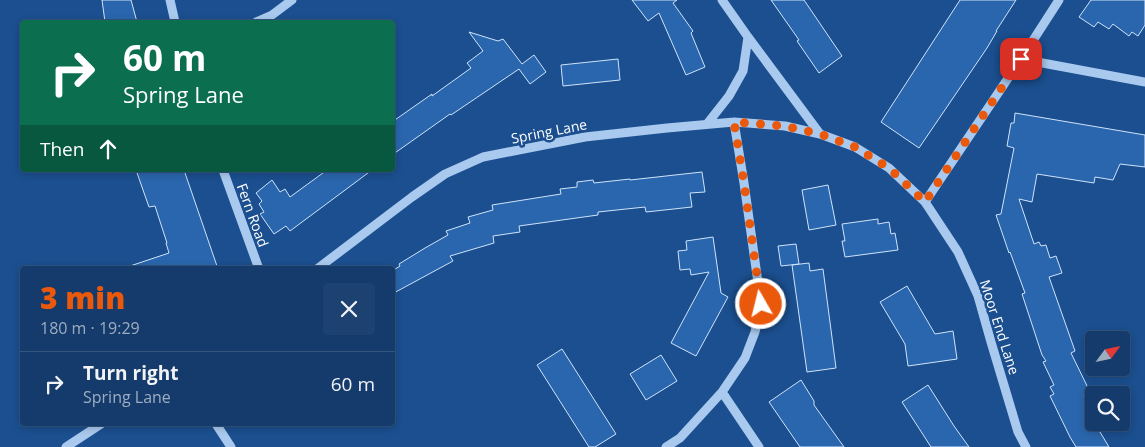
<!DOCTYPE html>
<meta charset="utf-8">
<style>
:root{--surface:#143b6b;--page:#1d4271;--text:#f1f3f6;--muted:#9dadc1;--line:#33557e;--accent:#ea580c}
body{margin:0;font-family:"Open Sans",sans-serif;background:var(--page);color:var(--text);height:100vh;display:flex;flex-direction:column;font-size:19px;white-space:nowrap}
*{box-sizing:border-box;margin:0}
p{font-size:16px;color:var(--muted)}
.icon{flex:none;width:28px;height:28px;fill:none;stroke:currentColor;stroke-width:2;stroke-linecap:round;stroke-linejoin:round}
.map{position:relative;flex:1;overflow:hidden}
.sheet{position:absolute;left:20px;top:266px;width:375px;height:160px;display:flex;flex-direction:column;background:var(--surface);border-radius:5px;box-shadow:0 2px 8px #0003,0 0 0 1px var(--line)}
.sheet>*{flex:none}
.hud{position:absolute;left:20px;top:20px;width:375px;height:152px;border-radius:5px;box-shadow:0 2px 8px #0003,0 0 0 1px var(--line);background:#0b6e4f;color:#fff;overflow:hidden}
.needle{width:32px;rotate:57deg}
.buttons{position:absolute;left:1085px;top:331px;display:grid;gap:10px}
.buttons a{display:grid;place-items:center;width:45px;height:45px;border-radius:5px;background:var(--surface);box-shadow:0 2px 8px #0003,0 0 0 1px var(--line);font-size:25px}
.pin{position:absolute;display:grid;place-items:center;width:42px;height:42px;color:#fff;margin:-21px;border-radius:10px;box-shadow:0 2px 8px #0006}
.me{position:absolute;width:55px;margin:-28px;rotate:352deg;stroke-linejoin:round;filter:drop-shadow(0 0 4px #0008)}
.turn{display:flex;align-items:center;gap:18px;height:105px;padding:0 20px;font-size:22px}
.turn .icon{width:65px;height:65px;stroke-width:2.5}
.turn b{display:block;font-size:35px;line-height:42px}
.then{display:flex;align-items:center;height:48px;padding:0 20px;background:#0003;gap:10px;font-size:19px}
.round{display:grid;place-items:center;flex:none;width:52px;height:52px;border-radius:5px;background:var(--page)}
.headline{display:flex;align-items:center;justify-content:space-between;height:85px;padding:0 20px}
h1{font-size:30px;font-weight:800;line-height:38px;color:var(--accent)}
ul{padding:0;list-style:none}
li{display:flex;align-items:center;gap:15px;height:65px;padding:0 20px;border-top:1px solid var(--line)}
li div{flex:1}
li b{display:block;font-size:19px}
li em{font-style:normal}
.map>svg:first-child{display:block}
.building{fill:#2a66ad;stroke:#cfe3fa}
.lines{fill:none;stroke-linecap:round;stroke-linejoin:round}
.minor{stroke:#a9c9ee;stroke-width:9}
.route{stroke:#ea580c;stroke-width:9;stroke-dasharray:0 16.2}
.labels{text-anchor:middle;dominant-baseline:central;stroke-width:5;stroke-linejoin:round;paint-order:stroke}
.street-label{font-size:14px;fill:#fff;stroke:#1b4f8f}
</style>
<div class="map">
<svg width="1145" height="447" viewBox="0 0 1145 447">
<rect width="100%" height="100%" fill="#1b4f8f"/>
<!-- building -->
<path class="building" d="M102,0h29l6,22h-32z
M632,0h45l-4,3 20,28 -2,2 14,34 -19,8 -27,-62 -11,8z
M771,0h33l38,56 -23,17 -22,-32 2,-1z
M960,0h56l-20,31h1l-10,17 -68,100 -38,-26z
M1091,0h54v25l-7,11 -6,-4 -3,4 -16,-12 -4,5 -11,-7 -4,5 -15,-10z
M469,32l29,9 5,-2 19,25 12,-9 12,17 -16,12 -11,-15 -68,46 -1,-1 -58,41v-33l40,-28v2l39,-28 -4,-5 16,-12z
M618,59l2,21 -57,6 -2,-21z
M1015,113l130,22v32l-25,-3 -7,16 -18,-3 -1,6 -57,-9 -5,28 -13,-3 15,45 5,-2 2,4 5,-1 4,13 6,-2 6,17 -13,4 26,74 -4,2 19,39 -6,3 10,18v9l15,25h-33l-6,-10 -20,-41 4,-2 -4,-7 4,-2 -11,-23 3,-1 -4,-6 -20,-61 3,-1 -15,-41 -1,1 -13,-38 5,-1 13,-66 -7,-2 4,-23h3z
M136,170h48l34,99h-87l-1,-3 39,-13 -3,-10h1l-12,-37 -6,1z
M327,170h45l-82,61 -4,-5 -12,8 -14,-20 4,-2 -5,-8 3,-3 -6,-8 16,-13 8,12 5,-3 5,8z
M702,172l3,20 -15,1 2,14 -46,5 -1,-5 -47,5v3l-79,11 1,6 -27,4 1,7 -44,13 3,5 -61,33v-23l8,-5 -1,-2 26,-16 23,-13 -2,-4 24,-8 -2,-6 25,-7 -1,-5 69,-11 -1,-5 17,-2v-5l16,-2 1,3 36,-4v1z
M828,185l8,40 -27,5 -7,-40z
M878,219v5l11,-2 2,12 4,-1 3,17 -53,7 -3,-16h3l-3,-17z
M713,237l8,56 7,4 -32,59 -25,-13 38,-71 -18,3 -1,-6 -10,1 -2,-19 9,-1 -1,-9z
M796,244l3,20 -18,2 -3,-20z
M809,263l1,8 13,-2 13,99 -29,4 -15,-107z
M907,286l28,48 18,-3 4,28 -49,7 -3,-22 -25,-42z
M562,349l54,85 -21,13h-6l-52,-82z
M661,355l16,26 -31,19 -16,-26z
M801,380l13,21v4l30,42h-44l-31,-45z
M928,385l26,41 15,21h-38l-29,-45z"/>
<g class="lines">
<!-- minor -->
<path class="minor" d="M170,0l5,22
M722,0l26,37 72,97
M256,22l16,-7 20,-15
M1021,59l124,23
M707,124l22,-28 14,-25 5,-34
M223,170l36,99
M925,202l96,-143 38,-59
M317,269l95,-72 33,-23 38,-17 102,-20 82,-9 67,-6 51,4 35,8 35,13 34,21 36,34 33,50 20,44 13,46 27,90 8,15
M722,392l37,55
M216,424l15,23
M66,447l35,-23
M666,447l14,-9 42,-46 23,-34 10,-26 6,-28 -17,-121 -10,-61"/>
</g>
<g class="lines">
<!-- route -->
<path class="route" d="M761,304l-17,-121 -10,-61 50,4 36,8 35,13 34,21 36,34 96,-143"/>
</g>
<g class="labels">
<!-- street labels -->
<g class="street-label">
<text transform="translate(549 131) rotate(-11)">Spring Lane</text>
<text transform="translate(253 215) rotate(70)">Fern Road</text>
<text transform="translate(1000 327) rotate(72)">Moor End Lane</text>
</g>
</g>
</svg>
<div class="buttons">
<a><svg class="needle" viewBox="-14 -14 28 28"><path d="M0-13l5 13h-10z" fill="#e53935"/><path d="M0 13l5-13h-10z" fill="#9dadc1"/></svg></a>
<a><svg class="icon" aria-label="search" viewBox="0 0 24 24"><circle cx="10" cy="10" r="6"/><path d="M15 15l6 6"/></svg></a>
</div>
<div class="pin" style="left:1021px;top:59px;background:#d93025"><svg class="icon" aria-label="arrive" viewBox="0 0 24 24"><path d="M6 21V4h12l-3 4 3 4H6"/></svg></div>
<svg class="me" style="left:761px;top:304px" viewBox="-20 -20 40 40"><circle r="17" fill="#ea580c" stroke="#fff" stroke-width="3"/><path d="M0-11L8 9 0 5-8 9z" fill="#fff"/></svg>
<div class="hud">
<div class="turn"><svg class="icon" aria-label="right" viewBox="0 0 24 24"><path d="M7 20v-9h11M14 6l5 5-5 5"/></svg><div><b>60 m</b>Spring Lane</div></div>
<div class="then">Then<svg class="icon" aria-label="ahead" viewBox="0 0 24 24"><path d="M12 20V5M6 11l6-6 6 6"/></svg></div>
</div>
<section class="sheet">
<div class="headline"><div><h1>3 min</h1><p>180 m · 19:29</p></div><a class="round"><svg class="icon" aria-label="close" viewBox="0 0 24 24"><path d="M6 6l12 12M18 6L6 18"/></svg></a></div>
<ul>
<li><svg class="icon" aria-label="right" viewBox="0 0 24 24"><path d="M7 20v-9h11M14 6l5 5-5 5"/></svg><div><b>Turn right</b><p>Spring Lane</p></div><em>60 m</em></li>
</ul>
</section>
</div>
